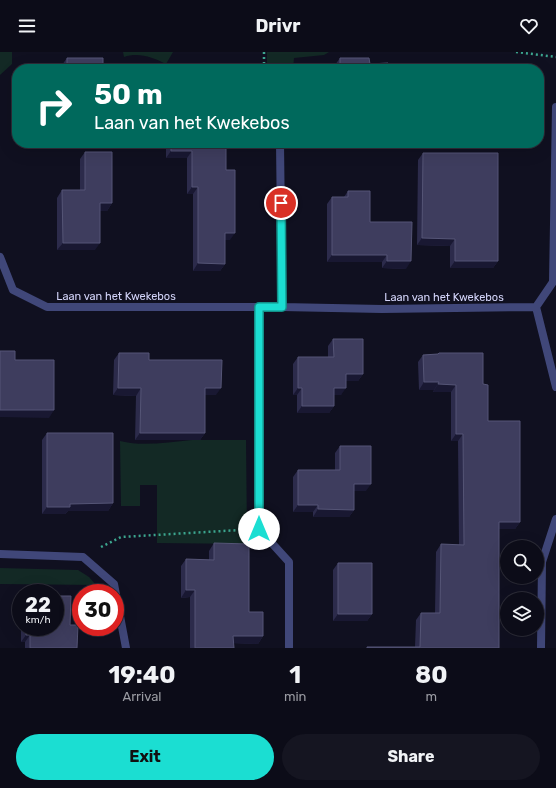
<!DOCTYPE html>
<style>
:root{--surface:#0c0c18;--page:#151521;--text:#f1f3f6;--muted:#9a9ba2;--line:#2c2c37;--accent:#1bded2}
body{margin:0;font-family:Rubik,sans-serif;background:var(--page);color:var(--text);height:100vh;display:flex;flex-direction:column;font-size:15px;white-space:nowrap}
*{box-sizing:border-box;margin:0}
p{font-size:13px;color:var(--muted)}
.icon{flex:none;width:22px;height:22px;fill:none;stroke:currentColor;stroke-width:2;stroke-linecap:round;stroke-linejoin:round}
.map{position:relative;height:596px;overflow:hidden}
.panel{display:flex;flex-direction:column;background:var(--surface);flex:1}
.panel>*{flex:none}
.top-card{position:absolute;left:12px;top:12px;width:532px;height:84px;border-radius:16px;box-shadow:0 4px 16px #0002,0 0 0 1px var(--line);background:#00695c;color:#fff;overflow:hidden}
.fabs{position:absolute;left:500px;top:488px;display:grid;gap:8px}
.fabs a{display:grid;place-items:center;width:44px;height:44px;border-radius:50%;background:var(--surface);box-shadow:0 4px 16px #0002,0 0 0 1px var(--line);font-size:20px}
.speed{position:absolute;left:12px;top:532px;display:flex;gap:8px;font-size:20px;font-weight:700;text-align:center}
.speed>*{display:grid;place-content:center;width:52px;height:52px;border-radius:50%;background:var(--surface);box-shadow:0 4px 16px #0002,0 0 0 1px var(--line);line-height:1}
.speed small{font-size:10px;font-weight:400}
.speed .limit{border:6px solid #d22;background:#fff;color:#111}
.pin{position:absolute;display:grid;place-items:center;width:34px;height:34px;color:#fff;margin:-17px;border:2px solid #fff;border-radius:50%;box-shadow:0 1px 4px #0007}
.me{position:absolute;width:44px;margin:-22px;rotate:0deg;stroke-linejoin:round;filter:drop-shadow(0 0 3px #0008)}
.turn{display:flex;align-items:center;gap:14px;height:84px;padding:0 16px;font-size:18px}
.turn .icon{width:52px;height:52px;stroke-width:2.5}
.turn b{display:block;font-size:28px;line-height:34px}
.eta{display:flex;justify-content:space-evenly;align-items:center;height:68px;text-align:center}
.eta b{font-size:24px;font-weight:700;line-height:28px}
.cta{display:flex;gap:8px;margin-top:auto;padding:8px 16px}
.cta a{flex:1;height:46px;border-radius:24px;background:var(--accent);color:#111;font-size:16px;font-weight:700;line-height:46px;text-align:center}
.cta a+a{background:var(--page);color:var(--text)}
header{display:flex;justify-content:space-between;align-items:center;height:52px;padding:0 16px;background:var(--surface);font-size:18px;font-weight:700}
.map>svg:first-child{display:block}
.green{fill:#132925}
.lines{fill:none;stroke-linecap:round;stroke-linejoin:round}
.path{stroke:#3ca58e;stroke-width:2.5;stroke-dasharray:2 3;stroke-linecap:butt}
.street{stroke:#404779;stroke-width:8}
.wall{fill:#2c2b4b}
.shaded-wall{fill:#191832}
.building{fill:#3e3d5e;stroke:#555576}
.route-casing{stroke:#129088;stroke-width:10}
.route{stroke:#1bded2;stroke-width:7}
.labels{text-anchor:middle;dominant-baseline:central;stroke-width:3.5;stroke-linejoin:round;paint-order:stroke}
.street-label{font-size:11px;fill:#d4d5fa;stroke:#101020}
</style>
<header><svg class="icon" aria-label="menu" viewBox="0 0 24 24"><path d="M4 6h16M4 12h16M4 18h16"/></svg>Drivr<svg class="icon" aria-label="heart" viewBox="0 0 24 24"><path d="M12 20l-8-8c-3-5 5-10 8-4 3-6 11-1 8 4z"/></svg></header>
<div class="map">
<svg width="556" height="596" viewBox="0 0 556 596">
<rect width="100%" height="100%" fill="#101020"/>
<!-- green -->
<path class="green" d="M0,0h12v12l-12,11z
M123,0h50l-7,12c-13,-7 -28,-12 -42,-7z
M267,0h62l-5,3 -30,3 -1,11h-26z
M192,388h54l1,94 5,10 -95,-1v-58h-17v21h-19l-1,-65c23,6 48,1 72,-1z
M0,516l78,2 11,7 7,8 -96,-1z"/>
<g class="lines">
<!-- path -->
<path class="path" d="M516,0l40,5
M264,17v-17
M101,495l20,-10 119,-7"/>
<!-- street -->
<path class="street" d="M0,205l13,33 34,17h235l-2,-164
M259,255v222l30,33v86
M282,255l100,2 154,-2 20,80
M536,255l17,-25 3,-175
M0,502l83,3 31,27 12,64
M541,596l1,-86 14,-43"/>
</g>
<!-- wall -->
<path class="wall" d="M67,6l36,11h-41v-4z
M340,6l30,6 18,5h-53v-4z
M166,91h60v27l4,70h-5v24l-5,7h-27v-77h-6v-36h-21z
M85,100l27,51 -5,8h-7l-5,39h-38v-52l5,-8h18v-31z
M423,101l75,108 -5,7h-43v-22l-33,-1 1,-85z
M348,139l22,31 36,47 -24,-1v-6h-55v-58l5,-7h12z
M333,287l30,35 -5,7h-12l-5,14h-7v11l-5,7h-32v-18h-4v-31l5,-7h30v-11z
M119,301l30,7 67,35h-11v38l-5,7h-65l1,-44 -23,-1 1,-35z
M439,301l44,31 5,37 32,101 -5,7h-16v119h-132v-1h48l1,-27 5,-7h14l1,-61 5,-8 18,1 -1,-104h-7v-49h-18l1,-2h-15l-1,-28 5,-7 15,-1z
M47,381l66,70 -5,8h-40l-3,3h-23v-74z
M340,394l26,45h-12v19l-5,7h-36v-5h-20v-35l5,-7h37v-17z
M214,491l35,69 14,24 -5,8 -25,-1 1,5h-44v-51l-9,1v-32l5,-7 23,1v-9z
M338,511l34,51 -5,7h-34v-51z
M70,573l7,23h-52v-6h-4v-15h34z"/>
<!-- shaded-wall -->
<path class="shaded-wall" d="M171,99h21l-5,7h-21z
M192,135h6l-5,7h-6z
M100,151h12l-5,8h-12z
M225,181h10l-5,7h-10z
M422,186l33,1 -5,7 -33,-1z
M63,191h37l-5,7h-38z
M332,203h55l-5,7h-55z
M387,209h24l-5,8 -24,-1z
M455,209h43l-5,7h-43z
M198,211l27,1 -5,7h-27z
M346,322h17l-5,7h-17z
M424,330h15l-5,8h-15z
M438,332l18,1 -5,7h-18z
M118,336h23l-5,8 -23,-1z
M205,336h16l-5,7h-16z
M298,336h4l-5,7h-4z
M334,336h12l-5,7h-12z
M302,354h32l-5,7h-32z
M0,358h54l-5,8 -49,-1z
M140,381h65l-5,7h-65z
M456,382h7l-5,7h-7z
M354,432h17l-5,7h-17z
M113,451l-5,8h-40l-3,3h-23l5,-7 23,-3z
M298,453h20l-5,7h-20z
M318,457l36,1 -5,7h-36z
M499,470h21l-5,7h-21z
M186,538h9l-5,7 -9,1z
M338,562h34l-5,7h-34z
M26,583h4l-5,7h-4z
M233,584h30l-5,8 -30,-1z"/>
<!-- building -->
<path class="building" d="M67,6h36v11h-36z
M340,6h29l1,6 18,-1v6h-48z
M171,91h55v27h9v63h-10v31l-27,-1v-76h-6v-36h-21z
M85,100h27v51h-12v40h-37l-1,-53h23z
M423,101h75v108h-43v-22l-33,-1z
M348,139h22v31h42l-1,39h-24v-6h-55v-58h16z
M333,287h30v35h-17v14h-12v18h-32v-18h-4v-31h36z
M0,299h15v9h39v50h-54z
M119,301h30v7h73l-1,28h-16v45h-65l1,-45h-23z
M439,301h44v31l5,1v36h32v101h-21v126h-132v-1h53l1,-34h19l1,-69 23,1 -1,-111h-7v-49l-18,-1 1,-2h-15l-1,-27 15,-1z
M47,381h66v70l-43,1v3h-23z
M340,394h31v38h-17v26l-36,-1v-4h-20v-35h42z
M214,491l35,1v68h14v24h-30l1,12h-39v-58h-9v-31l28,1z
M338,511h34v51h-34z
M55,544h16l-1,29h8l-1,23h-47v-13h-4v-8h29z"/>
<g class="lines">
<defs>
<path id="route" d="M259,477v-222h23l-1,-104"/>
</defs>
<!-- route casing -->
<use href="#route" class="route-casing"/>
<!-- route -->
<use href="#route" class="route"/>
</g>
<g class="labels">
<!-- street labels -->
<g class="street-label">
<text x="116" y="244">Laan van het Kwekebos</text>
<text x="444" y="245">Laan van het Kwekebos</text>
</g>
</g>
</svg>
<div class="fabs">
<a><svg class="icon" aria-label="search" viewBox="0 0 24 24"><circle cx="10" cy="10" r="6"/><path d="M15 15l6 6"/></svg></a>
<a><svg class="icon" aria-label="layers" viewBox="0 0 24 24"><path d="M12 4l9 5-9 5-9-5zM3 14l9 5 9-5"/></svg></a>
</div>
<div class="speed"><div>22<small>km/h</small></div><div class="limit">30</div></div>
<div class="pin" style="left:281px;top:151px;background:#d93025"><svg class="icon" aria-label="arrive" viewBox="0 0 24 24"><path d="M6 21V4h12l-3 4 3 4H6"/></svg></div>
<svg class="me" style="left:259px;top:477px" viewBox="-20 -20 40 40"><circle r="19" fill="#fff"/><path d="M0-13L10 11 0 6-10 11z" fill="#1bded2"/></svg>
<div class="top-card">
<div class="turn"><svg class="icon" aria-label="right" viewBox="0 0 24 24"><path d="M7 20v-9h11M14 6l5 5-5 5"/></svg><div><b>50 m</b>Laan van het Kwekebos</div></div>
</div>
</div>
<section class="panel">
<div class="eta">
<div><b>19:40</b><p>Arrival</p></div>
<div><b>1</b><p>min</p></div>
<div><b>80</b><p>m</p></div>
</div>
<div class="cta"><a>Exit</a><a>Share</a></div>
</section>
